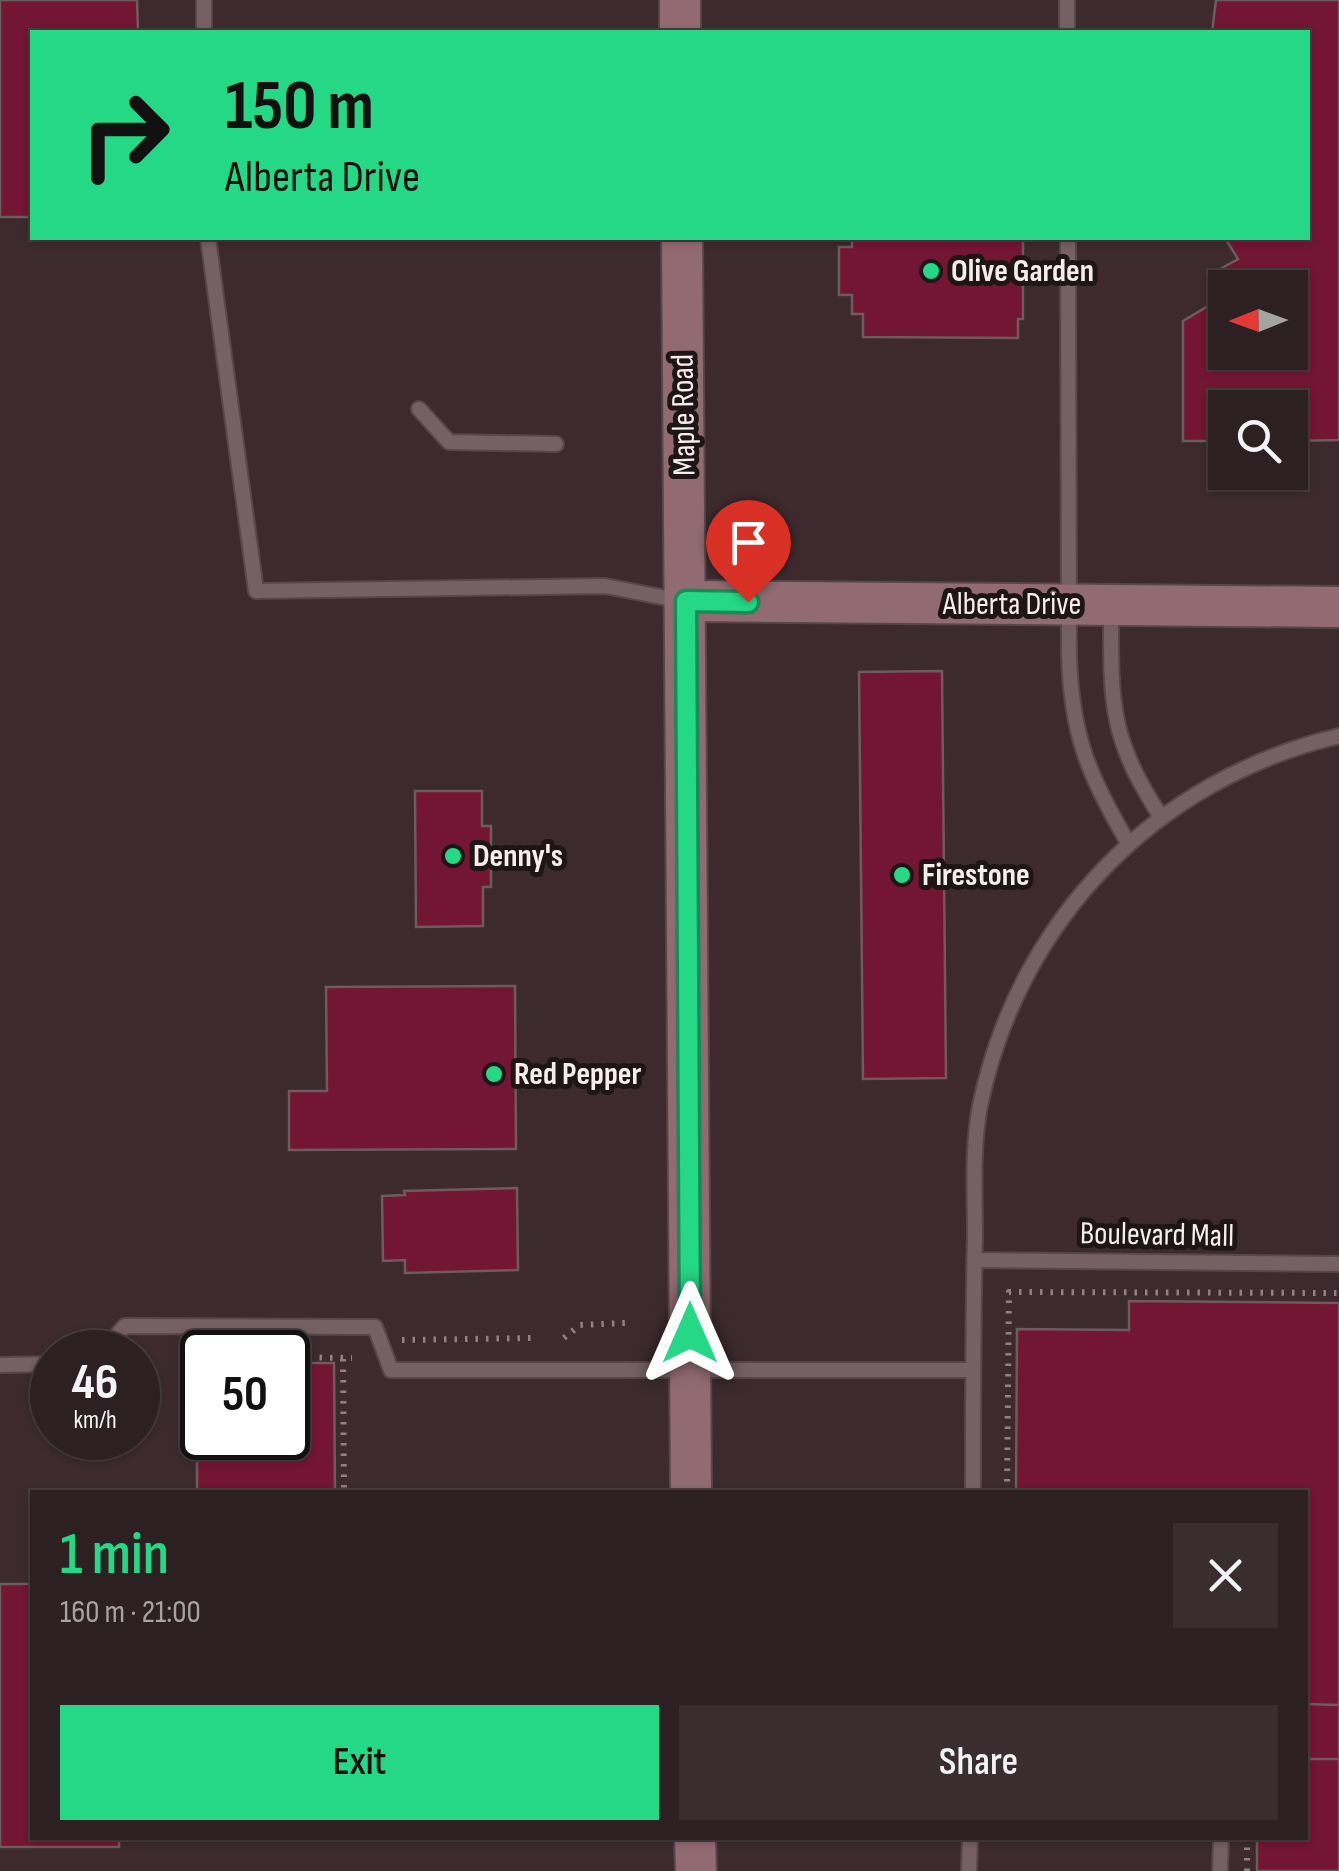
<!DOCTYPE html>
<meta charset="utf-8">
<style>
:root{--surface:#2d2022;--page:#392d2f;--text:#f1f3f6;--muted:#a7a3a5;--line:#483e40;--accent:#24d886}
body{margin:0;font-family:"Sofia Sans Condensed",sans-serif;background:var(--page);color:var(--text);height:100vh;display:flex;flex-direction:column;font-size:38px;white-space:nowrap}
*{box-sizing:border-box;margin:0}
p{font-size:32px;color:var(--muted)}
.icon{flex:none;width:55px;height:55px;fill:none;stroke:currentColor;stroke-width:2;stroke-linecap:round;stroke-linejoin:round}
.map{position:relative;flex:1;overflow:hidden}
.drawer{position:absolute;left:30px;top:1490px;width:1278px;height:350px;display:flex;flex-direction:column;background:var(--surface);border-radius:0px;box-shadow:0 2px 8px #0004,0 0 0 2px var(--line)}
.drawer>*{flex:none}
.guide{position:absolute;left:30px;top:30px;width:1280px;height:210px;border-radius:0px;box-shadow:0 2px 8px #0004,0 0 0 2px var(--line);background:#24d886;color:#111;overflow:hidden}
.needle{width:65px;rotate:269deg}
.fabs{position:absolute;left:1208px;top:270px;display:grid;gap:20px}
.fabs a{display:grid;place-items:center;width:100px;height:100px;border-radius:0px;background:var(--surface);box-shadow:0 2px 8px #0004,0 0 0 2px var(--line);font-size:50px}
.speed{position:absolute;left:30px;top:1330px;display:flex;gap:20px;font-size:50px;font-weight:700;text-align:center}
.speed>*{display:grid;place-content:center;width:130px;height:130px;border-radius:50%;background:var(--surface);box-shadow:0 2px 8px #0004,0 0 0 2px var(--line);line-height:1}
.speed small{font-size:25px;font-weight:400}
.speed .limit{border:5px solid #111;border-radius:15px;background:#fff;color:#111}
.pin{position:absolute;display:grid;place-items:center;width:85px;height:85px;color:#fff;margin:-102px -42px;border-radius:50% 50% 50% 0;rotate:-45deg;box-shadow:0 0 10px #0007}
.pin .icon{rotate:45deg}
.me{position:absolute;width:110px;margin:-55px;rotate:0deg;stroke-linejoin:round;filter:drop-shadow(0 0 8px #0008)}
.turn{display:flex;align-items:center;gap:35px;height:210px;padding:0 30px;font-size:45px}
.turn .icon{width:130px;height:130px;stroke-width:2.5}
.turn b{display:block;font-size:70px;line-height:85px}
.round{display:grid;place-items:center;flex:none;width:105px;height:105px;border-radius:0px;background:var(--page)}
.head{display:flex;align-items:center;justify-content:space-between;height:170px;padding:0 30px}
h1{font-size:60px;font-weight:600;line-height:75px;color:var(--accent)}
.cta{display:flex;gap:20px;margin-top:auto;padding:20px 30px}
.cta a{flex:1;height:115px;border-radius:0px;background:var(--accent);color:#111;font-size:40px;font-weight:600;line-height:115px;text-align:center}
.cta a+a{background:var(--page);color:var(--text)}
.map>svg:first-child{display:block}
.building{fill:#731535;stroke:#6f5a5e;stroke-width:2.5}
.lines{fill:none;stroke-linecap:round;stroke-linejoin:round}
.lane-casing{stroke:#56474a;stroke-width:18}
.secondary-casing{stroke:#56474a;stroke-width:44}
.path{stroke:#918184;stroke-width:6;stroke-dasharray:2.5 8;stroke-linecap:butt}
.lane{stroke:#756064;stroke-width:14}
.secondary{stroke:#916a72;stroke-width:40}
.route-casing{stroke:#178c57;stroke-width:25}
.route{stroke:#24d886;stroke-width:18}
.poi-dot{fill:#24d886;stroke:#1e1517;stroke-width:4}
.labels{text-anchor:middle;dominant-baseline:central;stroke-width:10;stroke-linejoin:round;paint-order:stroke}
.poi-label{font-size:32px;font-weight:bold;fill:#f8ecee;stroke:#1e1517;text-anchor:start}
.street-label{font-size:32px;fill:#f8ecee;stroke:#1e1517}
</style>
<div class="map">
<svg width="1339" height="1871" viewBox="0 0 1339 1871">
<rect width="100%" height="100%" fill="#3c2a2e"/>
<!-- building -->
<path class="building" d="M0,0h137l1,32h-106v185h-32z
M1216,0h123v440l-49,1v-33h-65v33h-42v-120l42,-25v56h65v-64h-58l-10,-20 16,-9 -13,-21h83v-206h-96z
M852,238h171v81h-5v19l-155,-1v-23h-11v-19h-13v-48h13z
M942,671l4,407 -83,1 -4,-407z
M415,791h67v35h9v61h-8v39l-67,1z
M515,986l1,163 -227,1v-59h38l-1,-104z
M517,1188l1,82 -113,3v-13l-22,1 -1,-65 23,-1 -1,-4z
M1129,1301l210,2v402l-34,-1v-212h-289l1,-163 112,1z
M288,1363h46l1,129h-138v-73h5v19h86z
M0,1584h32v254h87v9h-119z
M1305,1704l34,1v54h-34z
M1305,1759h34v112h-82v-33h48z"/>
<g class="lines">
<defs>
<path id="lane" d="M204,0v32
M1067,32v-32
M208,238l48,353 349,-5 77,15
M1068,238l1,416c2,80 19,120 58,187
M419,409l30,33 107,2
M1111,610c0,93 -2,127 50,207
M974,1260l365,4
M101,1352l24,-26 250,1 16,43h582
M0,1365l52,-1
M973,1492c0,-85 0,-171 2,-257 0,-42 -3,-88 5,-129 38,-185 175,-327 359,-370
M969,1871l1,-33
M1220,1871l1,-33"/>
<path id="secondary" d="M680,0v32
M682,238l9,1254
M686,601l653,6
M695,1838l1,33"/>
</defs>
<!-- lane casing -->
<use href="#lane" class="lane-casing"/>
<!-- secondary casing -->
<use href="#secondary" class="secondary-casing"/>
<!-- path -->
<path class="path" d="M564,1338l16,-13 45,-2
M402,1340l134,-2
M288,1357l64,1
M343,1359l1,133
M1007,1492l2,-200 330,1
M1247,1871v-33"/>
<!-- lane -->
<use href="#lane" class="lane"/>
<!-- secondary -->
<use href="#secondary" class="secondary"/>
</g>
<g class="lines">
<defs>
<path id="route" d="M690,1333l-4,-732 62,1"/>
</defs>
<!-- route casing -->
<use href="#route" class="route-casing"/>
<!-- route -->
<use href="#route" class="route"/>
</g>
<!-- markers -->
<g class="poi-dot">
<circle cx="931" cy="271" r="10"/>
<circle cx="453" cy="856" r="10"/>
<circle cx="902" cy="875" r="10"/>
<circle cx="494" cy="1074" r="10"/>
</g>
<g class="labels">
<!-- poi labels -->
<g class="poi-label">
<text x="951" y="271">Olive Garden</text>
<text x="473" y="856">Denny's</text>
<text x="922" y="875">Firestone</text>
<text x="514" y="1074">Red Pepper</text>
</g>
<!-- street labels -->
<g class="street-label">
<text transform="translate(684 415) rotate(-91)">Maple Road</text>
<text x="1012" y="604">Alberta Drive</text>
<text transform="translate(1157 1235) rotate(1)">Boulevard Mall</text>
</g>
</g>
</svg>
<div class="fabs">
<a><svg class="needle" viewBox="-14 -14 28 28"><path d="M0-13l5 13h-10z" fill="#e53935"/><path d="M0 13l5-13h-10z" fill="#a7a3a5"/></svg></a>
<a><svg class="icon" aria-label="search" viewBox="0 0 24 24"><circle cx="10" cy="10" r="6"/><path d="M15 15l6 6"/></svg></a>
</div>
<div class="speed"><div>46<small>km/h</small></div><div class="limit">50</div></div>
<div class="pin" style="left:748px;top:602px;background:#d93025"><svg class="icon" aria-label="arrive" viewBox="0 0 24 24"><path d="M6 21V4h12l-3 4 3 4H6"/></svg></div>
<svg class="me" style="left:690px;top:1333px" viewBox="-20 -20 40 40"><path d="M0-17L14 15 0 8-14 15z" fill="#24d886" stroke="#fff" stroke-width="4"/></svg>
<div class="guide">
<div class="turn"><svg class="icon" aria-label="right" viewBox="0 0 24 24"><path d="M7 20v-9h11M14 6l5 5-5 5"/></svg><div><b>150 m</b>Alberta Drive</div></div>
</div>
<section class="drawer">
<div class="head"><div><h1>1 min</h1><p>160 m · 21:00</p></div><a class="round"><svg class="icon" aria-label="close" viewBox="0 0 24 24"><path d="M6 6l12 12M18 6L6 18"/></svg></a></div>
<div class="cta"><a>Exit</a><a>Share</a></div>
</section>
</div>
